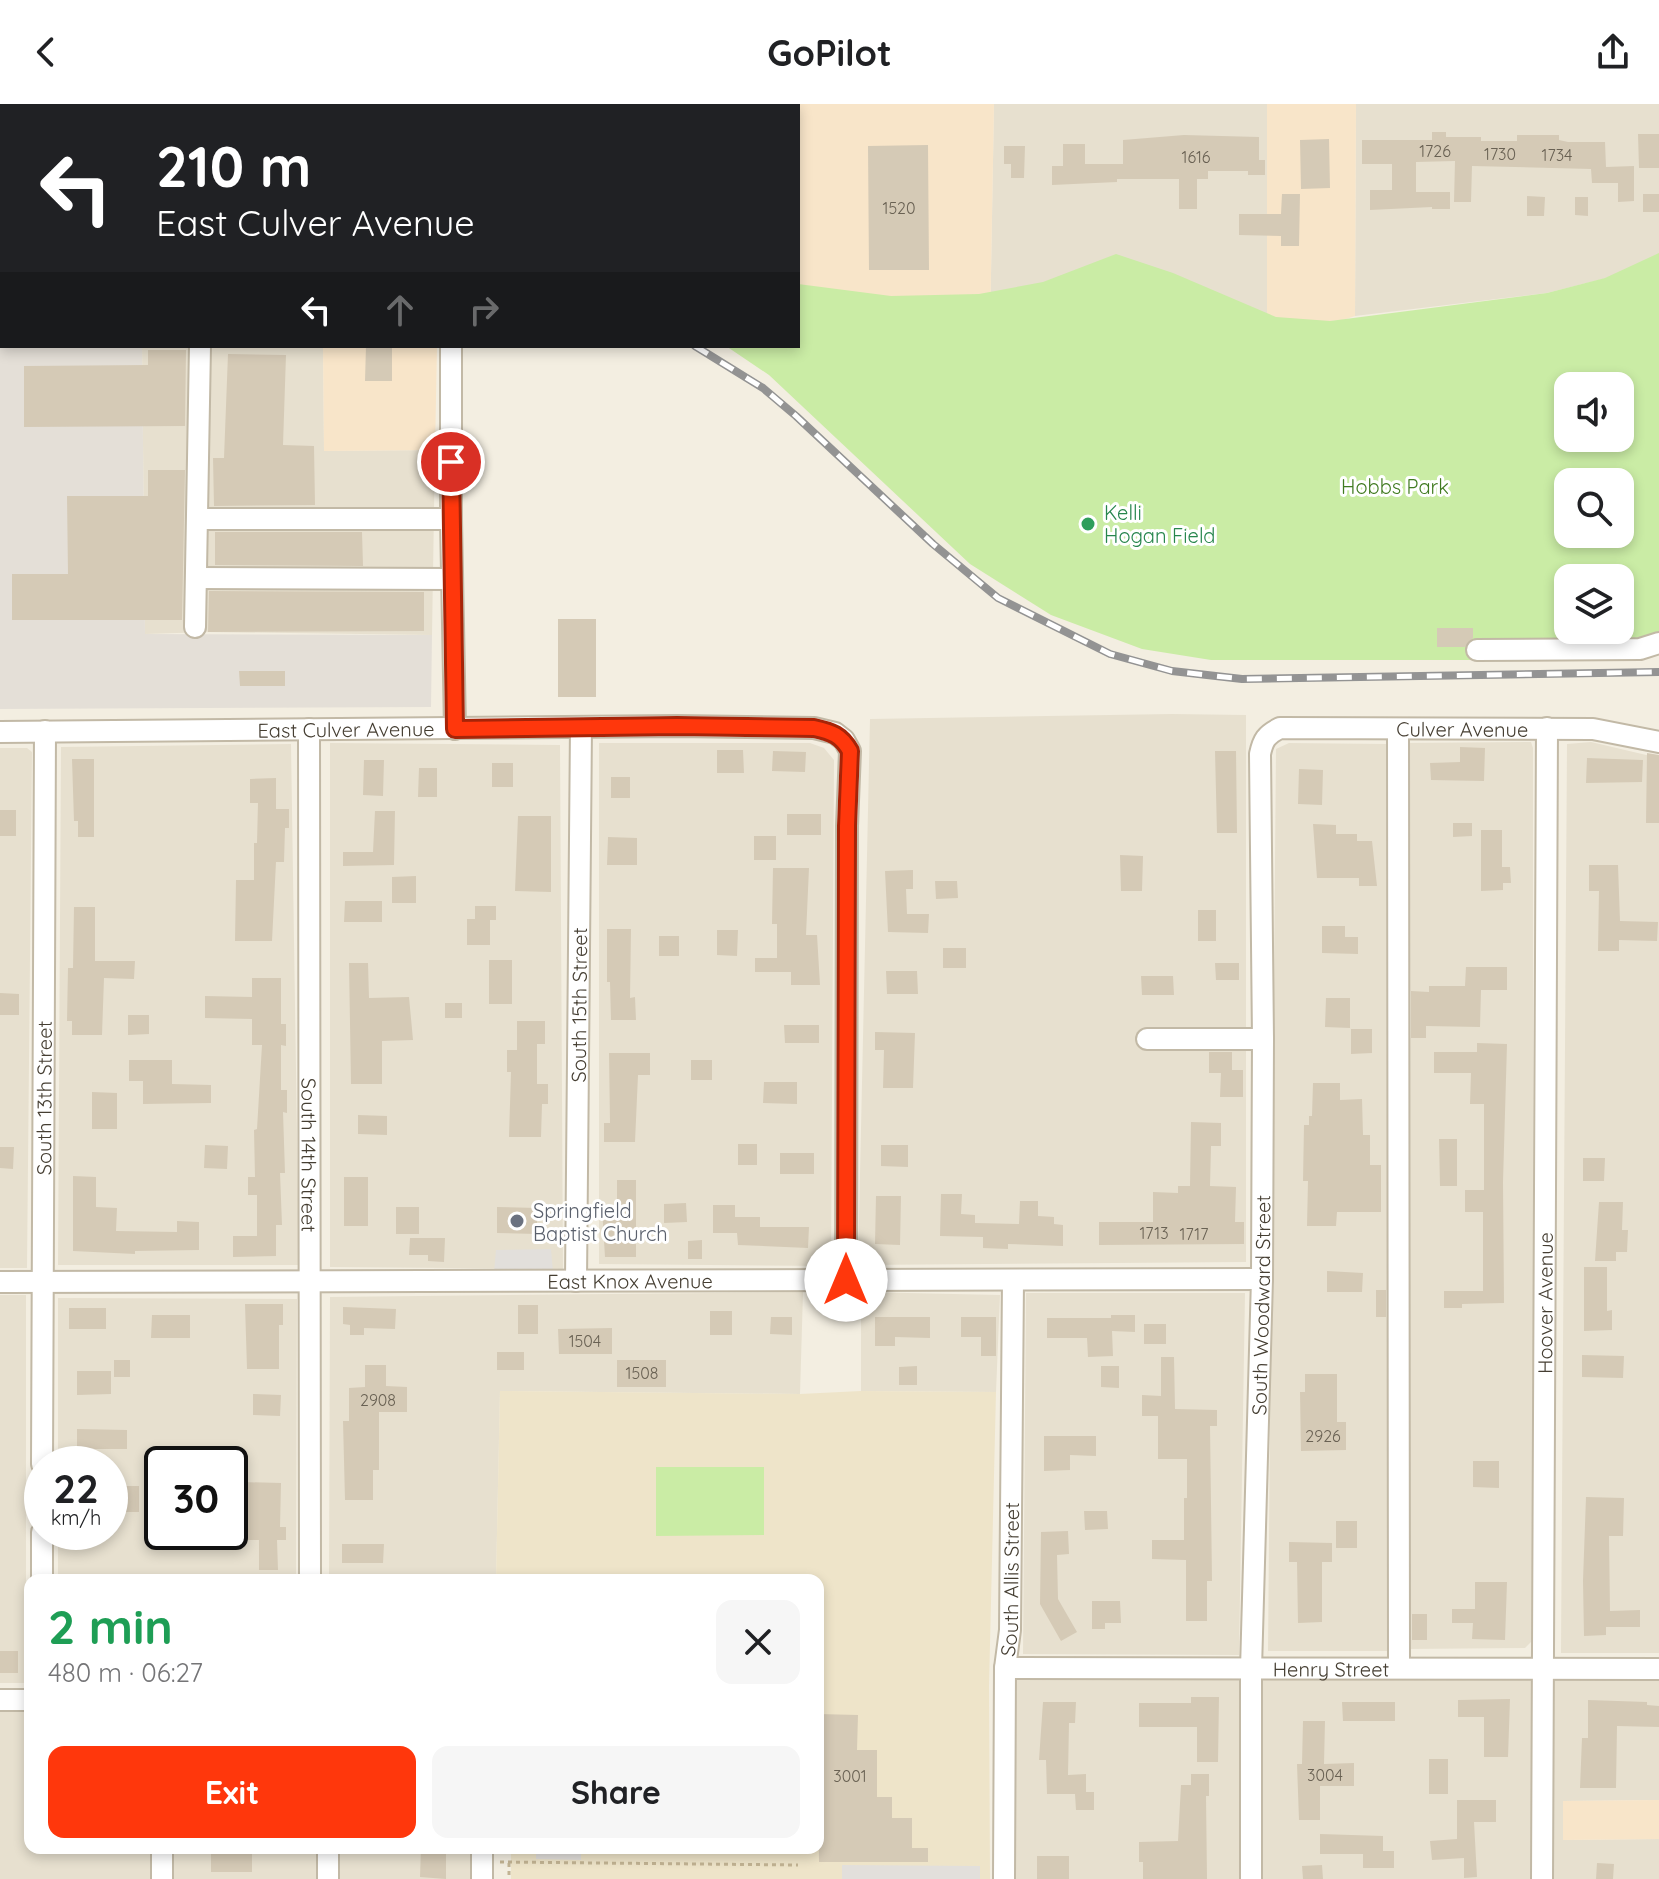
<!DOCTYPE html>
<meta charset="utf-8">
<style>
:root{--surface:#fff;--page:#f6f6f6;--text:#202124;--muted:#757577;--accent:#ff370c}
body{margin:0;font-family:Quicksand,sans-serif;background:var(--page);color:var(--text);height:100vh;display:flex;flex-direction:column;font-size:30px;white-space:nowrap}
*{box-sizing:border-box;margin:0}
p{font-size:26px;color:var(--muted)}
.icon{flex:none;width:44px;height:44px;fill:none;stroke:currentColor;stroke-width:2;stroke-linecap:round;stroke-linejoin:round}
.map{position:relative;flex:1;overflow:hidden}
.drawer{position:absolute;left:24px;top:1470px;width:800px;height:280px;display:flex;flex-direction:column;background:var(--surface);border-radius:16px;box-shadow:0 4px 12px #0003}
.drawer>*{flex:none}
.guide{position:absolute;left:0px;top:0px;width:800px;height:244px;box-shadow:0 4px 12px #0003;background:#202124;color:#fff;overflow:hidden}
.buttons{position:absolute;left:1554px;top:268px;display:grid;gap:16px}
.buttons a{display:grid;place-items:center;width:80px;height:80px;border-radius:16px;background:var(--surface);box-shadow:0 4px 12px #0003;font-size:40px}
.speed{position:absolute;left:24px;top:1342px;display:flex;gap:16px;font-size:40px;font-weight:700;text-align:center}
.speed>*{display:grid;place-content:center;width:104px;height:104px;border-radius:50%;background:var(--surface);box-shadow:0 4px 12px #0003;line-height:1}
.speed small{font-size:20px;font-weight:400}
.speed .limit{border:4px solid #111;border-radius:12px;background:#fff;color:#111}
.pin{position:absolute;display:grid;place-items:center;width:68px;height:68px;color:#fff;margin:-34px;border:4px solid #fff;border-radius:50%;box-shadow:0 2px 8px #0007}
.me{position:absolute;width:88px;margin:-44px;rotate:0deg;stroke-linejoin:round;filter:drop-shadow(0 0 6px #0008)}
.turn{display:flex;align-items:center;gap:28px;height:168px;padding:0 24px;font-size:36px}
.turn .icon{width:104px;height:104px;stroke-width:2.5}
.turn b{display:block;font-size:56px;line-height:68px}
.lanes{display:flex;align-items:center;height:76px;padding:0 24px;background:#0003;justify-content:center;gap:40px;direction:ltr}
.lanes .off{opacity:.35}
.round{display:grid;place-items:center;flex:none;width:84px;height:84px;border-radius:16px;background:var(--page)}
.summary{display:flex;align-items:center;justify-content:space-between;height:136px;padding:0 24px}
h1{font-size:48px;font-weight:700;line-height:60px;color:#1e9e55}
.action{display:flex;gap:16px;margin-top:auto;padding:16px 24px}
.action a{flex:1;height:92px;border-radius:16px;background:var(--accent);color:#fff;font-size:32px;font-weight:700;line-height:92px;text-align:center}
.action a+a{background:var(--page);color:var(--text)}
header{display:flex;justify-content:space-between;align-items:center;height:104px;padding:0 24px;background:var(--surface);font-size:36px;font-weight:700}
.map>svg:first-child{display:block}
.residential{fill:#e7e0cf;fill-rule:evenodd}
.commercial{fill:#f8e5c9}
.industrial{fill:#e4dfd7}
.education{fill:#eee4c9}
.green{fill:#caeca5;fill-rule:evenodd}
.parking{fill:#e2dfdb}
.building{fill:#d5cab6}
.lines{fill:none;stroke-linecap:round;stroke-linejoin:round}
.minor-casing{stroke:#c2b9a6;stroke-width:24}
.path{stroke:#c2b393;stroke-width:3;stroke-dasharray:4 4;stroke-linecap:butt}
.minor{stroke:#fff;stroke-width:20}
.rail-casing{stroke:#939393;stroke-width:8}
.rail{stroke:#fff;stroke-width:5;stroke-dasharray:15;stroke-linecap:butt}
.route-casing{stroke:#a62408;stroke-width:20}
.route{stroke:#ff370c;stroke-width:14}
.leisure-dot{fill:#2e9e5b;stroke:#fff;stroke-width:3}
.worship-dot{fill:#6b7280;stroke:#fff;stroke-width:3}
.labels{text-anchor:middle;dominant-baseline:central;stroke-width:6;stroke-linejoin:round;paint-order:stroke}
.number-label{font-size:16px;fill:#696153}
.park-label{font-size:20px;fill:#407b20;stroke:#fff}
.leisure-label{font-size:20px;fill:#27864d;stroke:#fff;text-anchor:start}
.street-label{font-size:20px;fill:#453e32;stroke:#fff}
.worship-label{font-size:20px;fill:#5b616d;stroke:#fff;text-anchor:start}
</style>
<header><svg class="icon" aria-label="back" viewBox="0 0 24 24"><path d="M15 5l-7 7 7 7"/></svg>GoPilot<svg class="icon" aria-label="share" viewBox="0 0 24 24"><path d="M12 15V3M7 8l5-5 5 5M5 13v7h14v-7"/></svg></header>
<div class="map">
<svg width="1659" height="1775" viewBox="0 0 1659 1775">
<rect width="100%" height="100%" fill="#f3eee1"/>
<!-- residential -->
<path class="residential" d="M468,0h292v2h-292z
M994,0h273v222l-277,5z
M1356,0h303v161l-112,28 -192,23z
M142,242h181l1,105 111,-1 -3,185 -223,-3 -64,2z
M1172,610l74,1v547l-388,3 12,-546z
M1531,638l2,6v892l-8,8 -121,1 -1,-906z
M1591,638l68,16v895h-98l6,-909z
M330,639l230,2 3,524 -233,-2z
M599,639h211l14,5 10,12 -3,506 -232,-2z
M1289,639l98,1 3,907h-122l8,-902z
M291,640l8,521h-241l3,-518z
M0,644h27l5,4 -5,516h-27z
M803,1188l-3,102 -300,-3 -4,189h-167l1,-283z
M861,1188l139,3 -4,97 -135,-1z
M1026,1189h219l-6,362 -216,-1z
M0,1191h26v388h-26z
M58,1194l239,1 -1,281h-238v-48h52v-68h-52zM162,1360h68v68h-68z
M1016,1572l643,1v123l-96,1v39l96,-1v40h-645z
M30,1603v141h444v31h-474v-171z"/>
<!-- commercial -->
<path class="commercial" d="M760,0h234l-4,227 -192,-2v-223z
M1267,0h89l-1,212 -12,4 -76,6z
M323,242h114l-2,104 -111,1z
M1659,1696v39l-96,1v-39z"/>
<!-- industrial -->
<path class="industrial" d="M0,236l2,6h140l3,288 287,1 -1,72 -431,2z"/>
<!-- education -->
<path class="education" d="M500,1287l300,3 61,-3 135,1 -7,294 1,193h-479v-31h307v-268h-322z"/>
<!-- green -->
<path class="green" d="M1659,149v400l-23,4 -81,3h-344l-69,-11 -91,-34 -81,-51 -201,-189 -43,-29h72v-62l93,12 88,-2 64,-12 73,-28 57,19 103,44 54,4 217,-28 58,-15zM1568,282h52v52h-52zM1568,378h52v52h-52zM1568,474h52v52h-52z
M656,1363h108v68l-108,1z"/>
<!-- parking -->
<path class="parking" d="M551,1145l2,23h-59l2,-22z
M536,1744h45v12l-45,-1z
M842,1761l138,1v13h-138z"/>
<!-- building -->
<path class="building" d="M1432,28h14v5h35v4h36v-6h42v5l9,2h37l1,25 28,-1v35l-16,1v-19h-26l-1,-14 -119,-3 -1,36h-17l1,-41 -39,1v30h34v17h-18v-2l-62,3v-20h22v-26h-30v-24h70z
M1638,30h21v34h-20z
M1184,31l75,2v23h6v15h-17v-4h-40v8h-11v30h-18v-30h-62v3l-65,3v-19h11v-22h22v20h38v-24z
M1329,35l1,49 -29,1 -1,-49z
M928,41l1,125h-60l-1,-124z
M1004,42h21l-1,32h-13v-14h-7z
M1282,90h18l-1,52h-18v-10l-42,-1v-21h42z
M1643,90h16v18h-16z
M1527,92l18,1 -1,19h-17z
M1575,93h13v19l-13,-1z
M366,242h26v35h-27z
M148,246h38l-1,76 -161,1v-61l124,-1z
M228,250l58,1 -3,90 31,1 1,59 -101,1 -1,-48h11z
M148,366h37l-3,150h-170v-46h56l-1,-78h81z
M215,428h147l1,34 -148,-1z
M209,487l215,1v39l-216,1z
M558,515h38v78h-38z
M1437,524h36v10l-8,9h-28z
M239,567h46v15h-45z
M1460,643l25,1 -1,33 -53,-1 -1,-17 30,-1z
M717,646h26l1,23h-27z
M773,647l33,1 -1,20 -33,-1z
M1215,647h21l1,82h-20z
M1647,649l12,2v68h-13z
M1587,654l56,2 -1,22 -56,1z
M72,655h22v78h-16v-16h-4z
M364,656h20l-1,36 -20,-1z
M492,659h21v24h-21z
M419,664h18v29h-19z
M1299,665l24,1 -1,35 -24,-1z
M611,673h19v21h-19z
M276,674v31h13v19h-4l-1,34h-8l-4,79h-37l1,-61h18v-37h3l1,-40h-8v-24z
M0,706h16v26h-16z
M375,707h20l-1,54 -51,1v-14h30z
M787,710h34v21h-34z
M518,712h33v76l-36,-1z
M1453,719h19v13l-19,1z
M1313,720l23,1v9h21v7h15l5,45h-18v-8h-42z
M1481,726h21v37h8l1,16h-8v7l-22,1z
M754,732h22v24h-22z
M608,733l29,1v27h-30z
M1120,751l23,1 -1,35h-21z
M1589,761h29l2,56 38,1 -1,19 -38,-1v11h-21l1,-60h-10z
M773,764h36l-3,67h11l3,50h-29v-13h-36v-14h22v-34h-5z
M913,766v19h-7l1,25h22l-1,19 -40,-1 -3,-61z
M416,772v27h-24v-26z
M935,777h22l1,17 -22,1z
M345,797h37v21h-38z
M475,802h21v14h-6v25h-23v-26h8z
M74,803h21v54h40l-1,18 -30,-1 -2,57h-30v-14h-5l1,-53h5z
M1198,806h18v31h-18z
M1322,822h23v11h13v17l-36,-1z
M607,825h24l-1,69 5,-1 1,23h-25l-1,-38h-3z
M717,826h21l-1,26 -20,-1z
M659,832h20v20h-20z
M943,844h23v20h-23z
M489,856h23v44h-23z
M349,859h19l1,35 40,-1 4,43 -31,1v43h-31z
M1215,859h24v17h-23z
M1466,863h41v23h-26l-1,37 -54,-1v12h-15v-47l18,1v-6h36z
M886,867h31l1,23h-31z
M1141,872h32l1,19h-32z
M252,874h29v46h5v22l-5,-1v45h6v23l-4,-1 2,61h-5l2,52h-6v31l-43,1v-21h24v-41h-9v-18h7l-1,-47 3,-1 5,-84h-10v-26l-47,-1v-22l47,1z
M0,889l19,1v21h-19z
M1326,894h24v30l-25,-1z
M445,899h17v15h-17z
M128,911h21v19l-21,1z
M517,917h28v23h-8v40h11v20h-6l-1,33h-32l2,-65h-4v-22h10z
M784,921h35v18h-34z
M1351,925h21v24l-21,1z
M875,928l40,1 -2,55h-30l1,-38h-9z
M1477,939l30,1 -4,138 1,121 -42,1v4h-18v-17h39v-79h-18v-22h19v-86h-14l1,-31h-37v-21h43z
M1209,948h23v18h11v27h-23l1,-24h-12z
M609,949h41v22h-12l-3,67h-31v-19h6z
M129,956h43v24l39,1v18l-68,1v-23h-14z
M691,956h21v20h-21z
M764,978h33v22l-34,-1z
M1313,979h27v17l22,-1 1,36h7v30h11v47h-44l-1,14h-29l1,-45h-5l1,-56h5v-9h3z
M92,988l25,1v36h-25z
M358,1011l29,1v19l-29,-1z
M1191,1018l30,1v23h-10l-1,40 26,1 -1,35h9v22l-145,1v-23h54v-30l25,1v-7h12z
M1439,1035h18v47h-17z
M738,1040h19v21h-19z
M205,1041l23,1 -1,23 -23,-1z
M881,1041h27v22l-27,-1z
M0,1043h14l-1,22 -13,-1z
M780,1049h34v21h-34z
M1583,1054h22l-1,23h-21z
M73,1072l23,1v30l21,1 -1,23 61,1v-11l22,1v28l-64,1v3l-62,-3z
M344,1073h24v49h-24z
M617,1076h19v77h-31l-3,-49h15z
M941,1090h21l-1,20 14,1v8l44,1 1,-23h18v15l16,1v7l9,1v21l-55,-2v5l-25,-1v-11l-43,-1z
M876,1092h25l-1,49 -25,-1z
M1599,1098h24l-1,28h6l-1,22h-11v9h-21z
M686,1099l1,19 -23,1v-19z
M713,1101h22v12h25v10h49l-1,21 -70,-3 -1,-12h-24z
M396,1103h23v27h-23z
M497,1103l40,1v26l-40,-1z
M410,1134h35l-1,24 -16,-1v-6h-19z
M702,1136v19h-14v-18z
M1584,1163h23v44l5,-1v20l-28,1z
M1327,1167l36,2 -1,19h-35z
M1376,1186h10v27h-10z
M245,1200h38v21h-4v44h-32z
M518,1201h20v29h-20z
M343,1203l53,2 -1,20 -31,-1v7h-14v-10l-7,-1z
M69,1204h37v21h-37z
M710,1207h22v24h-22z
M152,1211h38v23h-39z
M1111,1211h24v17l-23,-1 1,25 -25,1 -1,-19h-40v-20h64z
M771,1213h21v18l-22,-1z
M875,1213h55v21l-35,-1v9h-20z
M961,1213h35v39h-15v-19h-20z
M1144,1220h22v20h-22z
M612,1224v26h-53l-1,-25z
M497,1248h27v18h-27z
M1582,1251l42,1 -1,22 -41,-1z
M1161,1253h13l1,52 42,1v16h-7l2,155h-5v40h-21v-61l-34,-1v-19h32v-42h3v-39h-29v-43h-16v-21l19,1z
M114,1256h16v17h-16z
M617,1256h49v27h-49z
M365,1261h21v21l21,1v25h-28v58h-6v30h-28l-2,-79h6v-33l16,-1z
M917,1262v19h-18v-18z
M1101,1262h18v22l-18,-1z
M77,1267h34v23l-34,1z
M1305,1270h32v48h9v28l-45,1 -1,-59h5z
M253,1290l28,1 -1,21 -27,-1z
M77,1325l50,1v19h-50z
M1044,1332h52v20l-26,-1v15l-26,1z
M1473,1357h26v27l-26,-1z
M241,1378l40,1 -1,44h6v13h-9l1,30h-19v-30h-15z
M110,1382h29v26h-29z
M1586,1393l38,1 -1,38h-14l1,75 30,-1v17h-34v8l-22,1 -1,-55z
M1084,1407h23l1,18 -23,1z
M1336,1417h21v27h-21z
M1068,1427l1,23 -12,1 1,44 19,33 -16,9 -21,-37 1,-72z
M1289,1438l43,1v19h-10v60l-24,1 -1,-61h-8z
M342,1440h42l-1,19h-41z
M1475,1478h32l-2,58 -33,-1 1,-16h-21v-14h23z
M1092,1497h28l1,22h-16v6h-13z
M1412,1510h15v26h-15z
M0,1547h18v22h-18z
M1191,1593h28l-1,65h-21v-35h-58v-24h52z
M1510,1595l-2,58h-24v-40h-26v-17z
M1588,1596l59,2v3l12,1v21l-42,-1 -1,62h-36l2,-50h6z
M1043,1598h33l-1,21h-6l-1,52 18,-1v18h8v18h-18l-1,-16h-28l-1,-34h-7z
M1342,1598h53v19h-52z
M818,1610l40,1 -1,35h20v47h15v21h20v30h16v14h-109l-1,-65h4v-42h-4z
M1303,1617h22l-1,43 30,-1v23h-34v34h-21l-2,-56h5z
M1429,1655h19v35h-19z
M1191,1670h18v22h-3l1,83h-64v-17h-4v-20l39,-1 3,-56h10z
M1457,1696h39v22h-22l3,55 -13,1v-20l-32,2 -2,-19 27,-2z
M1320,1730l63,2v15h11v17h-31v-14h-43z
M211,1744h41v24h-41z
M421,1744h25v31l-26,-2z
M1037,1752h32v23h-32z
M1597,1759l17,1 -1,15h-17z
M1322,1761l1,14h-20l-1,-13z"/>
<g class="lines">
<defs>
<g id="minor">
<path d="M451,2v-2"/>
<path d="M0,183h2"/>
<path d="M451,242v173l4,210"/>
<path d="M198,415h253"/>
<path d="M197,474l255,1"/>
<path d="M195,523l5,-281"/>
<path d="M1477,546l163,-1 19,-6"/>
<path id="s1" d="M309,625l1,851"/>
<path d="M1398,625l1,939"/>
<path id="s2" d="M0,628l677,-6 137,2 21,5 9,7 6,11 -3,75 -1,454"/>
<path d="M1147,935h116"/>
<path id="s3" d="M576,1177l5,-554"/>
<path id="s4" d="M0,1178l1262,-3"/>
<path id="s5" d="M42,1360l3,-733"/>
<path d="M42,1476v-48"/>
<path id="s6" d="M1005,1564l654,1"/>
<path d="M0,1596h30"/>
<path d="M482,1744v31"/>
<path d="M162,1775v-31"/>
<path d="M328,1775v-31"/>
<path id="s7" d="M1004,1775l1,-211 5,-38 3,-350"/>
<path id="s8" d="M1251,1775v-210l11,-390 1,-240 -3,-285c3,-14 6,-19 20,-26l313,1 66,13"/>
<path id="s9" d="M1542,1775l5,-1151"/>
</g>
</defs>
<!-- minor casing -->
<use href="#minor" class="minor-casing"/>
<!-- path -->
<path class="path" d="M500,1758l298,3
M509,1759v16"/>
<!-- minor -->
<use href="#minor" class="minor"/>
<defs>
<path id="rail" d="M0,152l2,1
M695,242l68,42 33,28 137,128 65,54 112,56 62,17 70,8 417,-7"/>
</defs>
<!-- rail casing -->
<use href="#rail" class="rail-casing"/>
<!-- rail -->
<use href="#rail" class="rail"/>
</g>
<g class="lines">
<defs>
<path id="route" d="M451,358l4,267 222,-3 137,2c18,4 27,7 36,23l-3,75 -1,454"/>
</defs>
<!-- route casing -->
<use href="#route" class="route-casing"/>
<!-- route -->
<use href="#route" class="route"/>
</g>
<!-- markers -->
<circle class="leisure-dot" cx="1088" cy="420" r="8"/>
<circle class="worship-dot" cx="517" cy="1117" r="8"/>
<g class="labels">
<!-- number labels -->
<g class="number-label">
<text x="1435" y="47">1726</text>
<text x="1500" y="50">1730</text>
<text x="1557" y="51">1734</text>
<text x="1196" y="53">1616</text>
<text x="899" y="104">1520</text>
<text x="1154" y="1129">1713</text>
<text x="1194" y="1130">1717</text>
<text x="585" y="1237">1504</text>
<text x="642" y="1269">1508</text>
<text x="378" y="1296">2908</text>
<text x="1323" y="1332">2926</text>
<text x="1325" y="1671">3004</text>
<text x="850" y="1672">3001</text>
</g>
<!-- park labels -->
<g class="park-label">
<text x="1395" y="382">Hobbs Park</text>
</g>
<!-- leisure labels -->
<g class="leisure-label">
<text x="1104" y="408">Kelli<tspan x="1104" dy="23">Hogan Field</tspan></text>
</g>
<!-- street labels -->
<g class="street-label">
<text stroke="none"><textPath href="#s2" startOffset="346">East Culver Avenue</textPath></text>
<text stroke="none"><textPath href="#s8" startOffset="1342">Culver Avenue</textPath></text>
<text stroke="none"><textPath href="#s3" startOffset="276">South 15th Street</textPath></text>
<text stroke="none"><textPath href="#s5" startOffset="366">South 13th Street</textPath></text>
<text stroke="none"><textPath href="#s1" startOffset="426">South 14th Street</textPath></text>
<text stroke="none"><textPath href="#s4" startOffset="630">East Knox Avenue</textPath></text>
<text stroke="none"><textPath href="#s9" startOffset="576">Hoover Avenue</textPath></text>
<text stroke="none"><textPath href="#s8" startOffset="574">South Woodward Street</textPath></text>
<text stroke="none"><textPath href="#s7" startOffset="300">South Allis Street</textPath></text>
<text stroke="none"><textPath href="#s6" startOffset="326">Henry Street</textPath></text>
</g>
<!-- worship labels -->
<g class="worship-label">
<text x="533" y="1106">Springfield<tspan x="533" dy="23">Baptist Church</tspan></text>
</g>
</g>
</svg>
<div class="buttons">
<a><svg class="icon" aria-label="sound" viewBox="0 0 24 24"><path d="M4 9h4l5-4v14l-5-4H4zM17 9q2 3 0 6"/></svg></a>
<a><svg class="icon" aria-label="search" viewBox="0 0 24 24"><circle cx="10" cy="10" r="6"/><path d="M15 15l6 6"/></svg></a>
<a><svg class="icon" aria-label="layers" viewBox="0 0 24 24"><path d="M12 4l9 5-9 5-9-5zM3 14l9 5 9-5"/></svg></a>
</div>
<div class="speed"><div>22<small>km/h</small></div><div class="limit">30</div></div>
<div class="pin" style="left:451px;top:358px;background:#d93025"><svg class="icon" aria-label="arrive" viewBox="0 0 24 24"><path d="M6 21V4h12l-3 4 3 4H6"/></svg></div>
<svg class="me" style="left:846px;top:1176px" viewBox="-20 -20 40 40"><circle r="19" fill="#fff"/><path d="M0-13L10 11 0 6-10 11z" fill="#ff370c"/></svg>
<div class="guide">
<div class="turn"><svg class="icon" aria-label="left" viewBox="0 0 24 24"><path d="M17 20v-9H6M10 6l-5 5 5 5"/></svg><div><b>210 m</b>East Culver Avenue</div></div>
<div class="lanes"><svg class="icon" aria-label="left" viewBox="0 0 24 24"><path d="M17 20v-9H6M10 6l-5 5 5 5"/></svg><svg class="icon off" aria-label="ahead" viewBox="0 0 24 24"><path d="M12 20V5M6 11l6-6 6 6"/></svg><svg class="icon off" aria-label="right" viewBox="0 0 24 24"><path d="M7 20v-9h11M14 6l5 5-5 5"/></svg></div>
</div>
<section class="drawer">
<div class="summary"><div><h1>2 min</h1><p>480 m · 06:27</p></div><a class="round"><svg class="icon" aria-label="close" viewBox="0 0 24 24"><path d="M6 6l12 12M18 6L6 18"/></svg></a></div>
<div class="action"><a>Exit</a><a>Share</a></div>
</section>
</div>
